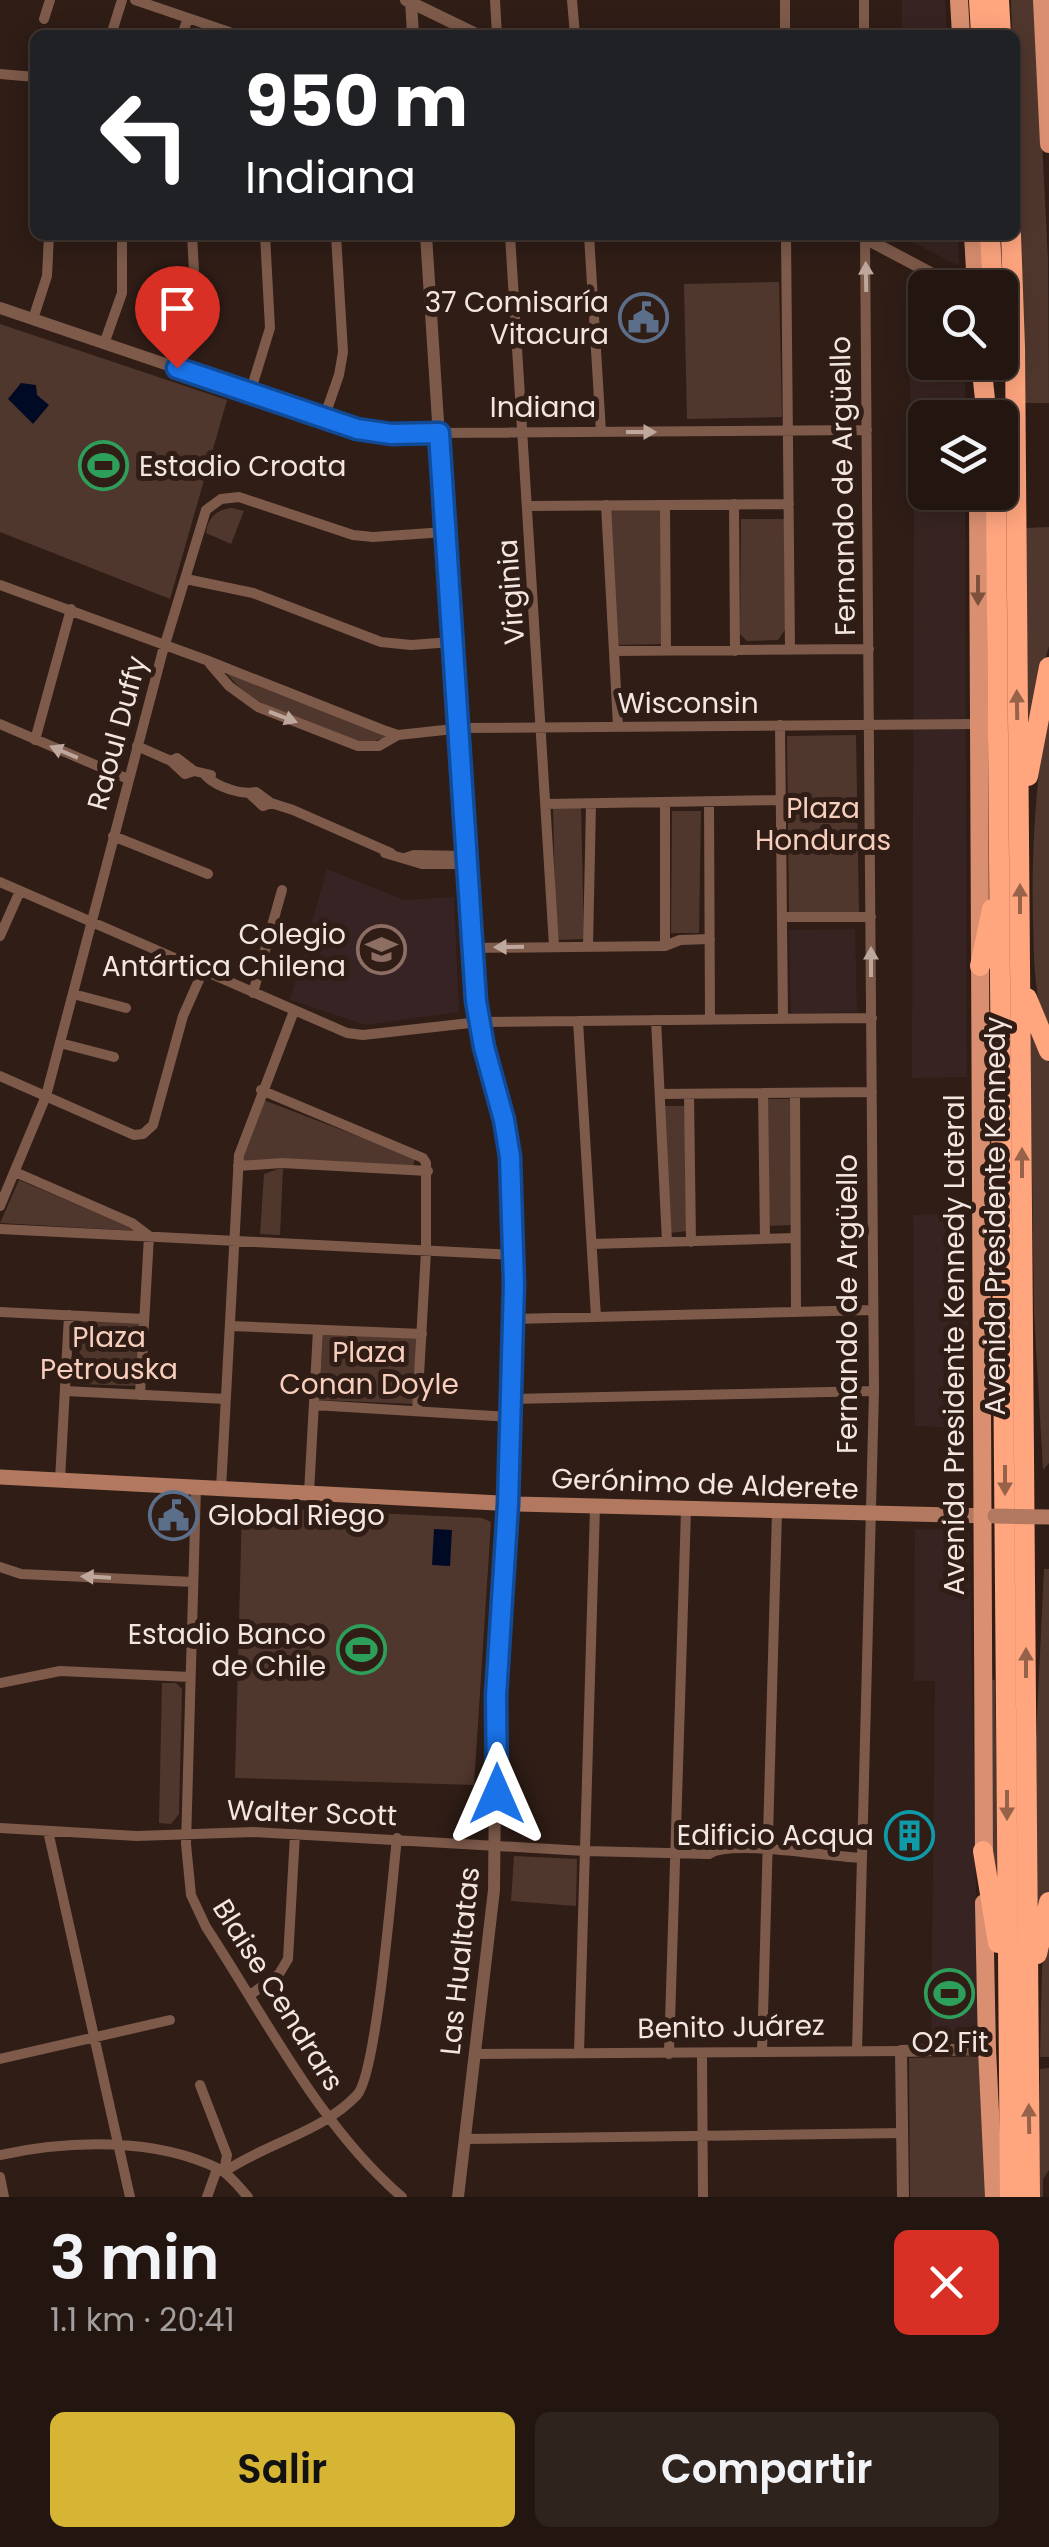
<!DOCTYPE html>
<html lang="es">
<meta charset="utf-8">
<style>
:root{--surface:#231610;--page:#2f231e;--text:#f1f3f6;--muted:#a39f9f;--line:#403530;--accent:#d6b534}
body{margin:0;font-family:Poppins,sans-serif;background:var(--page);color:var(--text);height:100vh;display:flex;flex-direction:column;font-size:38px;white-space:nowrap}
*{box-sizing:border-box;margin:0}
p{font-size:32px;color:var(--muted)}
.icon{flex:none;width:55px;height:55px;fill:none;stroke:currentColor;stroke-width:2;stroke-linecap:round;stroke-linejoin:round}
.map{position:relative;height:2197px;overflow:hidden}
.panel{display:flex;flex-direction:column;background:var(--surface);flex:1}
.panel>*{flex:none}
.banner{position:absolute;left:30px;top:30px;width:990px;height:210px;border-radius:15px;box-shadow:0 5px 25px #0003,0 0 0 2px var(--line);background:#202124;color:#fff;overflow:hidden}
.buttons{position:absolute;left:908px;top:270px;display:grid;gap:20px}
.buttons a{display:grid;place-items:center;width:110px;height:110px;border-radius:15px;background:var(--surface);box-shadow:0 5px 25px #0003,0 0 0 2px var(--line);font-size:50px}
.pin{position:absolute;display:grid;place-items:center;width:85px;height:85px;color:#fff;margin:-102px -42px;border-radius:50% 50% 50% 0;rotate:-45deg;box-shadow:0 0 10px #0007}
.pin .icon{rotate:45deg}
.me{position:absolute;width:110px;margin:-55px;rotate:0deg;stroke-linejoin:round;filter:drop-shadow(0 0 8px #0008)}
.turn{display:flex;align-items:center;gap:35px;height:210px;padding:0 50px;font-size:45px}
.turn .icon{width:130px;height:130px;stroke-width:2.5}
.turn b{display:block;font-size:70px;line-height:85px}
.round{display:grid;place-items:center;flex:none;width:105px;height:105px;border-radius:15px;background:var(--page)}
.overview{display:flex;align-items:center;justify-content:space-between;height:170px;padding:0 50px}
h1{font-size:60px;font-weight:600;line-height:75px}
.action{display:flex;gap:20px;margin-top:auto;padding:20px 50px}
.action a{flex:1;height:115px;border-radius:15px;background:var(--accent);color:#111;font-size:40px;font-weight:600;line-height:115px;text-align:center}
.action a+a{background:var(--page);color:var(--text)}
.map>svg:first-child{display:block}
.commercial{fill:#372422}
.education{fill:#372324}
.green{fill:#50372d}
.water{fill:#000a24}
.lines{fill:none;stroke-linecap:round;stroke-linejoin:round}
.minor{stroke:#7d5a4a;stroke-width:10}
.tertiary{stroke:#7d5a4a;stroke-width:12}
.secondary{stroke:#b27960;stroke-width:15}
.primary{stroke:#da9070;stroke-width:18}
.motorway{stroke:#ffa67f;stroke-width:20}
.secondary-bridge{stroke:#b27960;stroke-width:15}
.oneway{fill:#bea79d}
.oneway2{fill:#7c513e}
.oneway3{fill:#97624a}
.route-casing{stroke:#114b97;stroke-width:25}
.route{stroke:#1a73e8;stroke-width:18}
.labels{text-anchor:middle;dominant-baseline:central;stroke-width:10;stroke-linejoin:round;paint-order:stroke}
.poi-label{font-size:28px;fill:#f3e6e1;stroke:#2f1d16;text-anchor:end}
.street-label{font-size:28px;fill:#f3e6e1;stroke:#2f1d16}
.park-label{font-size:28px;fill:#f8cebd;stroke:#2f1d16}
</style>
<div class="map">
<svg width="1049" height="2197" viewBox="0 0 1049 2197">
<rect width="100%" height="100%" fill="#2f1d16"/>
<!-- commercial -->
<path class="commercial" d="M902,0h43l2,35h-45z
M906,235h52l1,31 -53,-27z
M906,277l19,12v73l40,1v54l-40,1v74l40,1 2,584 -55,1 2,-567z
M855,929l2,83 -66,2 -2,-84z
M967,1213l1,215 -53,-2 -2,-211z
M915,1529l54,1 10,511 -48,2 4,-362h-21z"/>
<!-- education -->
<path class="education" d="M327,869l77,31 50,-3 5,115 -93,13 -76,-25z"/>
<!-- green -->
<path class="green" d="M1011,0h24l13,260 1,143h-25l-9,-368h-3z
M779,282l3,135 -95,2 -3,-135z
M0,324l227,76 -57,199 -170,-67z
M232,508l12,3 -13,33 -25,-11c2,-16 11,-24 26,-25z
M610,509h53l1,135 -49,1z
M741,519h45l1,108 -9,13 -31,1 -7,-7z
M1049,527v119l-23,85 -1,-203z
M225,671l163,66 -17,5h-11c-46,-18 -105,-30 -135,-71z
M1049,696v341c-15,-38 -15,-74 -16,-115 -2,-77 4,-151 16,-226z
M856,735l3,178 -70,1 -2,-178z
M581,806l3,133 -28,1 -3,-133z
M672,811h29l-2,122h-28z
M1030,1025l19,38v400l-6,7 -9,-157z
M261,1099l154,59 -2,9h-168l-4,-15z
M766,1099h26v126l-25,1z
M662,1106h24l2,125 -19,2z
M278,1169h5l-3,66 -20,-1 4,-60z
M19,1180l120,51 -139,-8z
M81,1320l59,2 -3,64 -59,-2z
M323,1333l96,4 -4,67 -96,-4z
M242,1507l240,11 9,4 -17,263 -239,-7z
M1044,1569h5v323l-12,41 -2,-174z
M990,1679l5,1 4,221 -7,-12z
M162,1683h14l6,6 -3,125 -8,10 -12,-1z
M514,1856l63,3 -1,47 -65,-5z
M1049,1930v127h-9l2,-90z
M984,2056l5,141h-79l-1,-139z
M1049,2068v102l-6,9v18h-5l2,-128z"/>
<!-- water -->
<path class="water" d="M21,383l15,2 1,10 12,10 -16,19 -25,-25z
M434,1529l18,1 -2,36 -18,-1z"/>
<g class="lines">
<!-- minor -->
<path class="minor" d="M135,0l103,35
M495,0l2,35
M572,0l3,35
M785,0v35
M864,0v35
M44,19l6,-19
M112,32l10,-32
M182,35l6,-17
M0,74l35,3
M510,235l44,711
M589,235l12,197
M786,235l4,415
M33,319l14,-43 2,-41
M104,344l18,-51v-58
M177,368l19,-60 -4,-73
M250,393l20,-65 -5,-93
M324,418l15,-43 4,-23 -7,-117
M439,433l428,-3
M734,504l1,147
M606,505l12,221
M665,505l1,146
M528,506l261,-2
M186,579l67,14 128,49 30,3 41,-3
M0,585l206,75 177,70 15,5 65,-7 515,-4
M614,651l255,-2
M210,664l19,22 29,21 100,39h21l19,-11
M0,724l128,55
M780,725l3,294
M35,740l36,-131
M137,746l34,15 14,13 9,-3
M171,761l6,-3 17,13 17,4
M206,776c11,11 35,19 50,16l15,11
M250,794l13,12 8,-3 22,7 98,43
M709,802l1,218
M545,804l236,-4
M113,836l95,38
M385,853l37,11h45
M405,858l9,-3 52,1
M0,882l347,151 16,2 116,-13 393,-4
M782,917h89
M0,936l20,-45
M588,946l3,-142
M665,946v-144
M472,948l193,-2 15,-6 30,-1
M253,993l29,-103
M73,994l53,14
M656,1020l11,222
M578,1021l18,296
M60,1043l54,14
M0,1076l134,59 9,-1 10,-9 30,-109 20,-45
M261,1090l162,68 3,5v88l-9,160
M763,1093l2,146
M795,1093l1,219
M660,1094l212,-2
M689,1094l2,148
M238,1166l44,-3 146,8
M15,1172l117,51 17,13 -9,159
M0,1206l46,-110 116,-442 44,-144 15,-11 18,-2 114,38 20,2 72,-5
M0,1229l513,26
M592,1244l203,-6
M0,1312l144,7
M514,1319l359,-9
M230,1326l192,8
M65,1391l161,8
M512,1399l362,-8
M314,1405l197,12
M60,1480l9,-165
M196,1487l-10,357 5,51 15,32c60,91 113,199 196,270
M221,1489l18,-334 55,-144
M309,1493l9,-163
M0,1567l21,7 172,8
M0,1683l60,-12 130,6
M0,1828l137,8 116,-4 332,19 124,3c22,-15 121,3 152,4
M48,1831l82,366
M250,1995l29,-21 9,-15 7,-125
M857,2051l17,-660 -9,-1156
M762,2052l15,-540
M579,2053l16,-546
M475,2054l426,-3
M669,2054l17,-544
M702,2055l1,142
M0,2059l170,-39
M200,2085l27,70 -3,17
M465,2139l438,-6
M0,2155c68,-15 157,-18 221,15 10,6 19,18 27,27
M224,2172c42,-29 97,-39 133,-77 20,-22 35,-214 40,-257
M0,2177l4,20
M207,2197l10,-28"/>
<!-- tertiary -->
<path class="tertiary" d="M406,0l72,35
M411,0l2,35
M426,235l48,746 9,66 21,73 5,37 5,162 -6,173 -12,192 -2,206 -36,307
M859,235l100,53
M0,308l357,121 34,5 48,-1
M903,2197l-2,-146 86,-2"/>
<!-- secondary -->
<path class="secondary" d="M0,1477l517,27 474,12"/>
<!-- primary -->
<path class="primary" d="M959,0l2,35
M1042,0l7,144
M973,235l3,53
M978,492l6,1370
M984,1903l3,146 7,148"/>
<!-- motorway -->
<path class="motorway" d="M979,0l2,35
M999,0l2,35
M990,235l3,53
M1011,235l4,112 15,1850
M981,362l6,56
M996,492l14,1705
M1028,776l21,-109
M980,966l12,-57
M1027,998l22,53
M983,1851l15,92
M1037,1954l12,-52"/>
<!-- secondary-bridge -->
<path class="secondary-bridge" d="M995,1516l54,1"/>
</g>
<!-- one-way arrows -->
<defs><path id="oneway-solid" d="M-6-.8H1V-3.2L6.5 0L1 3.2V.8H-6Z" transform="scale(2.5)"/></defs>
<g class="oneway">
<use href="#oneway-solid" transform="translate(866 277) rotate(-91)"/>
<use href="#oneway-solid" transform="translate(641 432)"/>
<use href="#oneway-solid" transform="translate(283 717) rotate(21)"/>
<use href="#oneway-solid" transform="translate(64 752) rotate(-157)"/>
<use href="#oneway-solid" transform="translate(509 947) rotate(179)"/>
<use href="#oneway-solid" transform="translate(871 962) rotate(-90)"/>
<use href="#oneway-solid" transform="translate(96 1577) rotate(-177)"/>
</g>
<use class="oneway2" href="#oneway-solid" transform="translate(978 590) rotate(90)"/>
<g class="oneway3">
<use href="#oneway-solid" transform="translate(1017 705) rotate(-91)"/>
<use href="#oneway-solid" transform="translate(1020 899) rotate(-90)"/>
<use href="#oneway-solid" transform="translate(1022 1163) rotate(-90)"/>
<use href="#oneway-solid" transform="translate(1005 1480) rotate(90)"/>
<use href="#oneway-solid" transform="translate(1026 1663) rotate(-90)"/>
<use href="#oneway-solid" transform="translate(1007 1805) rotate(90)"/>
<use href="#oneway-solid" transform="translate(1029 2119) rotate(-91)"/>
</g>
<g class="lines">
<defs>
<path id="route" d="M177,368l180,61 34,5 48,-1 37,568 8,46 20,73 6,37 4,127 -6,220 -12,192 1,98"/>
</defs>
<!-- route casing -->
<use href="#route" class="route-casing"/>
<!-- route -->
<use href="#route" class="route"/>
</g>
<!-- icons -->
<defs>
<symbol id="civic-ring" viewBox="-11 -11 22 22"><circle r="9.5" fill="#2f1d16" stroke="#5c6f8a" stroke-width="1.5"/><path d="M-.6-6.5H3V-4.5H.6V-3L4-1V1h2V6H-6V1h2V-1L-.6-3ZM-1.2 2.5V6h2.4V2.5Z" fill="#5c6f8a"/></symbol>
<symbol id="stadium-ring" viewBox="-11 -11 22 22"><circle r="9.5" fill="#2f1d16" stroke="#2e9e5b" stroke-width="1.5"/><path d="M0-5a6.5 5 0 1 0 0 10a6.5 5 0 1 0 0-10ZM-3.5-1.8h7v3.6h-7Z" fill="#2e9e5b"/></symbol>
<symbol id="school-ring" viewBox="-11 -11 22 22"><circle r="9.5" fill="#2f1d16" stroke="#8d6e63" stroke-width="1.5"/><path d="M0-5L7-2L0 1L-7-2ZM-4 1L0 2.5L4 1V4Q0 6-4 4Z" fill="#8d6e63"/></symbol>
<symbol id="building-ring" viewBox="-11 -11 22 22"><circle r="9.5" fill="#2f1d16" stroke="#0f9aa8" stroke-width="1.5"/><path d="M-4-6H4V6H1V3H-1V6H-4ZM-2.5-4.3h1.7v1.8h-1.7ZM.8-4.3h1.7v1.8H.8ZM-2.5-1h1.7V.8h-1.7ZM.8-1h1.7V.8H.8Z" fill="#0f9aa8"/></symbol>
</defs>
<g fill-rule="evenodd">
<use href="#civic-ring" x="616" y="290" width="55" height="55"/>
<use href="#stadium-ring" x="76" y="438" width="55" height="55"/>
<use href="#school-ring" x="354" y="922" width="55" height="55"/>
<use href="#civic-ring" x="146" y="1488" width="55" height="55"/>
<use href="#stadium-ring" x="334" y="1622" width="55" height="55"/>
<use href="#building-ring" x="882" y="1808" width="55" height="55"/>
<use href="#stadium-ring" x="922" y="1966" width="55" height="55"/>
</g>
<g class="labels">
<!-- poi labels -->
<g class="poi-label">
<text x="609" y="302">37 Comisaría<tspan x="609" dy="32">Vitacura</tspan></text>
<text x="139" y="466" text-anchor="start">Estadio Croata</text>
<text x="346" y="934">Colegio<tspan x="346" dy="32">Antártica Chilena</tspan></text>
<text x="208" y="1515" text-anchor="start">Global Riego</text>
<text x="326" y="1634">Estadio Banco<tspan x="326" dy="32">de Chile</tspan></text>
<text x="874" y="1835">Edificio Acqua</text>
<text x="950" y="2042" text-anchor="middle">O2 Fit</text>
</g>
<!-- street labels -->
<g class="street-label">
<text x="543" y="407">Indiana</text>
<text transform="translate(843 486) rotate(-91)">Fernando de Argüello</text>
<text transform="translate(511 592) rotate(-94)">Virginia</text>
<text x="688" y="703">Wisconsin</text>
<text transform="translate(117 733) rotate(-75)">Raoul Duffy</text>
<text transform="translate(995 1216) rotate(-90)">Avenida Presidente Kennedy</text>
<text transform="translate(847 1304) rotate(-90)">Fernando de Argüello</text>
<text transform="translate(954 1345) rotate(-90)">Avenida Presidente Kennedy Lateral</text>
<text transform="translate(705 1484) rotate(2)">Gerónimo de Alderete</text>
<text transform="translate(312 1813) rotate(2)">Walter Scott</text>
<text transform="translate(460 1961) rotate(-84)">Las Hualtatas</text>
<text transform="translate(278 1995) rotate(58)">Blaise Cendrars</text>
<text transform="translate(731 2027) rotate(-1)">Benito Juárez</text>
</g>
<!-- park labels -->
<g class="park-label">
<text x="823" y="808">Plaza<tspan x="823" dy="32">Honduras</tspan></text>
<text x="109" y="1337">Plaza<tspan x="109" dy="32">Petrouska</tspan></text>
<text x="369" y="1352">Plaza<tspan x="369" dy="32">Conan Doyle</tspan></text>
</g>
</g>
</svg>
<div class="buttons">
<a><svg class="icon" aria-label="search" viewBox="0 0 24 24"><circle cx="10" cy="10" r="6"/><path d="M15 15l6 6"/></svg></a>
<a><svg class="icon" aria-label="layers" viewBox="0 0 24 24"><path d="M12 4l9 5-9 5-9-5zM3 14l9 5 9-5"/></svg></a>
</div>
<div class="pin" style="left:177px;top:368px;background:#d93025"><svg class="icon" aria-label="arrive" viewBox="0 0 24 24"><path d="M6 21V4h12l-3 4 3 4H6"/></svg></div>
<svg class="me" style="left:497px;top:1794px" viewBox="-20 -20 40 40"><path d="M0-17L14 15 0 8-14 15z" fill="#1a73e8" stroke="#fff" stroke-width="4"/></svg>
<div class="banner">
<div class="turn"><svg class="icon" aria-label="left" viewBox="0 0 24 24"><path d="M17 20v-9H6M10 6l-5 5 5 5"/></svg><div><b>950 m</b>Indiana</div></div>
</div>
</div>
<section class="panel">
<div class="overview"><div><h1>3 min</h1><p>1.1 km · 20:41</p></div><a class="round" style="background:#d93025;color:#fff"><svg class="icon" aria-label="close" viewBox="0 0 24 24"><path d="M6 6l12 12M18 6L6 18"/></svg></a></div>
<div class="action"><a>Salir</a><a>Compartir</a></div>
</section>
